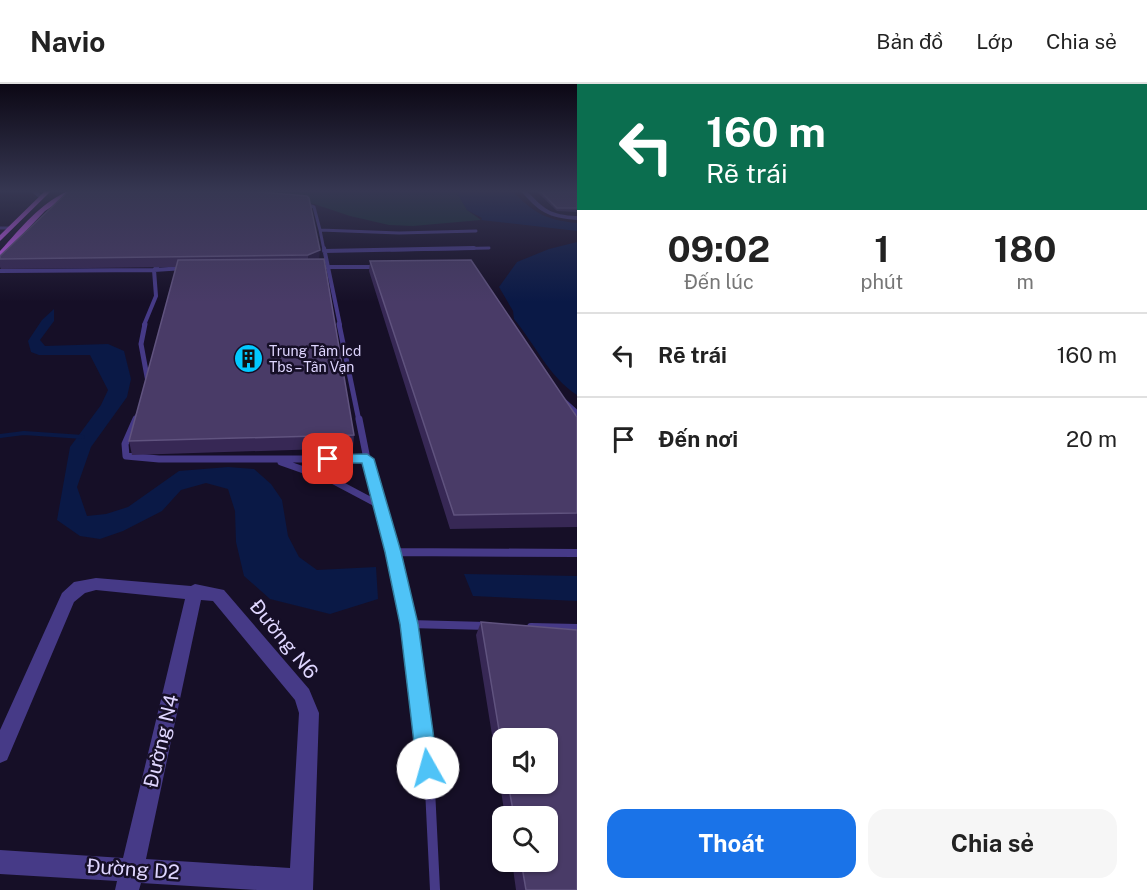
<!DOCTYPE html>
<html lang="vi">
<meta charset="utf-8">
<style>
:root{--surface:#fff;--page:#f6f6f6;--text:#222;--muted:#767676;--line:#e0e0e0;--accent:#1a73e8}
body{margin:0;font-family:"Public Sans",sans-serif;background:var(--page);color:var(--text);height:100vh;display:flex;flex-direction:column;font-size:22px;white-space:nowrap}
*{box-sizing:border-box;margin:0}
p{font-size:20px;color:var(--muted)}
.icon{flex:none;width:33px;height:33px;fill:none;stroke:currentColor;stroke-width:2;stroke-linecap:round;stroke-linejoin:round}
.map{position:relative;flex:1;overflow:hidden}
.sheet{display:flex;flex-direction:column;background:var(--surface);width:570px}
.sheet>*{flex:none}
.top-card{background:#0b6e4f;color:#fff;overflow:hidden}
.fabs{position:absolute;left:492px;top:644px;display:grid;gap:12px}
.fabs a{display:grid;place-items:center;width:66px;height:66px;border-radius:12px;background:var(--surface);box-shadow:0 2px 4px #0004;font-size:30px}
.pin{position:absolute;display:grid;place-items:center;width:51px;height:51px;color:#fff;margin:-26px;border-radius:12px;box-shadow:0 3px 9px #0006}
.me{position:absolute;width:66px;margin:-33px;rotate:353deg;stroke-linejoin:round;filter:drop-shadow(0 0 4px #0008)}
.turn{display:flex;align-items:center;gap:21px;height:126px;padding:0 30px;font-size:27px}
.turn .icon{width:78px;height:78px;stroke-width:2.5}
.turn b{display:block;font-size:42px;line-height:51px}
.eta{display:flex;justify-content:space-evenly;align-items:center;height:102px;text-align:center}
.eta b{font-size:36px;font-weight:700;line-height:42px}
.button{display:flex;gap:12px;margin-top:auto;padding:12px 30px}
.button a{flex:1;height:69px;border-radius:18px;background:var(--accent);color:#fff;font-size:24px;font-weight:700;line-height:69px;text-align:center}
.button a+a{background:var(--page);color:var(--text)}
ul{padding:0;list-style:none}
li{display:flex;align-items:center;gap:18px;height:84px;padding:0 30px;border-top:2px solid var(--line)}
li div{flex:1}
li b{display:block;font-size:22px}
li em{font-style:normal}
header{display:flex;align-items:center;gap:36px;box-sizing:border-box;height:84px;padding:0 30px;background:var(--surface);border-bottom:2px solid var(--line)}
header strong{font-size:28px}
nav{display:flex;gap:33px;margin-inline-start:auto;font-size:21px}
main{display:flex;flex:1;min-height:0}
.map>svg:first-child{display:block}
.green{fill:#122f31}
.water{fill:#0a1946}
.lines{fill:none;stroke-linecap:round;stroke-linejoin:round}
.stream{stroke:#0a1946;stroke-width:4}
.service-far5{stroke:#463a87;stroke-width:3}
.service-far4{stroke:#463a87;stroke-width:4}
.service-far3{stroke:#463a87;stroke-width:5}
.service-far2{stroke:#463a87;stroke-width:7}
.service-far1{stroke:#463a87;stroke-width:8}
.service{stroke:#463a87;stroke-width:10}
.minor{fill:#463a87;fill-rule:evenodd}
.tertiary{fill:#463a87;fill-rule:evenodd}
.primary{fill:#d55dff;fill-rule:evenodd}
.wall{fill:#372855;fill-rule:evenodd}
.shaded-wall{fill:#22163b}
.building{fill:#493b67;stroke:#60537f;stroke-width:1.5}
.route{fill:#4fc3f7;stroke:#337fa1;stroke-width:1.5}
.labels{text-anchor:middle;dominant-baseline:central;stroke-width:5;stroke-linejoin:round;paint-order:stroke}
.far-poi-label{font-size:14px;fill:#dfd6ff;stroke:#160f27;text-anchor:start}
.near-street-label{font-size:20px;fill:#dfd6ff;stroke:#160f27}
</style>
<header>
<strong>Navio</strong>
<nav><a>Bản đồ</a><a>Lớp</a><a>Chia sẻ</a></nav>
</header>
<main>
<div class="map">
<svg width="577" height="806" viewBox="0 0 577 806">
<rect width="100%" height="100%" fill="#160f27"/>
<!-- green -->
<path class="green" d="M217,106h243l-1,5 8,15 14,10 -68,6 -24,-1 -39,-9 -36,-12z"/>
<!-- water -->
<path class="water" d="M460,106h51c22,22 34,30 66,33v8l-96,-11 1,-2 -15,-8 -9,-15z
M577,158v153c-28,-18 -42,-51 -63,-76l-1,-8 -14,-24 18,-25 32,-13z
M54,225v12l-14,19 5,6 63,-2 16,7 7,28 -4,18 -36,50 -14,40 10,29 19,-2 22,-7 51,-36 49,-4 26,2 17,15 11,16 6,36 11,21 18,13 59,-3 2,32 -48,15 -60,-15 -26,-23 -8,-34 -1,-31 -7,-22 -22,-6 -25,7 -19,21 -39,20 -23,8 -20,-3 -23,-16 13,-73 31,-42 7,-15 -18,-35h-51l-8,-3 -3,-11 14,-21z
M464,490l113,2v25l-104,-5z"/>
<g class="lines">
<!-- stream -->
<path class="stream" d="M0,352l24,-3 59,4"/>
<!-- service-far5 -->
<path class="service-far5" d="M303,119l11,4 6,23 79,3 77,-2
M0,144h11
M320,146l4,20
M391,166l98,-2"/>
<!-- service-far4 -->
<path class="service-far4" d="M324,164l16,77
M324,167l150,-3
M157,183l-3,3 30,-2
M324,183h55
M0,187l154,-1 2,26 -12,29"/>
<!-- service-far3 -->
<path class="service-far3" d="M145,240l-4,20 7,38
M339,240l20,97
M563,316l14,13
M135,337l3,-6"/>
<!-- service-far2 -->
<path class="service-far2" d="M136,335l-11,25 1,12 33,3h208
M359,335l8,40 23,83
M281,378l51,18 49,26"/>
<!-- service-far1 -->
<path class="service-far1" d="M390,457l22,100 7,55
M393,468l184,1
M409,540l78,2
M531,543l46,1"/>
<!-- service -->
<path class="service" d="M418,610l12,95 5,101"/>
<!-- minor -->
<path class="minor" d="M520,106h6c18,19 24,25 51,26v4c-29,-2 -38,-8 -57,-30z
M96,494l95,8 4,-2 29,6 85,99 10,24 -6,177h-56l-116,-7 -2,7h-24l2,-9 -117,-7v-24l123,8 62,-259 -89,-9 -11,3 -11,9 -67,158 -7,3v-33l62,-137 12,-11zM201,516l12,1 82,99 4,13 -9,155 -144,-9z"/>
<!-- tertiary -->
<path class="tertiary" d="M29,106h7l8,7 -5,1z"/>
<!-- primary -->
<path class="primary" d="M46,106h6l-52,51v-6z
M70,106h7l-32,21 -45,47v-7c21,-23 40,-48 70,-61z"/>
</g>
<!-- wall -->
<path class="wall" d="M235,106l84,69 35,176 -1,13 -221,7 -3,-14 48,-174 -176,2 -1,-2v-11z
M535,106h42v22l-20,-1z
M370,177l207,156v110l-127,2 -81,-258z
M481,538l96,8v260h-61l-4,-29h36v-45h-43l-29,-181zM502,654h46v45h-46z"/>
<!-- shaded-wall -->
<path class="shaded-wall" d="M320,166l-1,10 -11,5v-10z"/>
<!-- building -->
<path class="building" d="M70,106h165l72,6 2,2 11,52 -12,5 -308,4v-3z
M539,106h38v18h-20z
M324,175l30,176 -225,6 49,-181z
M471,176l106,157v96l-123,2 -84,-254z
M481,538l96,8v260h-51l-5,-29h27v-45h-34l-6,-33h40v-45h-46v10z"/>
<!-- sky -->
<linearGradient id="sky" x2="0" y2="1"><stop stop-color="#0c0815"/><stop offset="0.49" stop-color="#363752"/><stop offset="1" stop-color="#363752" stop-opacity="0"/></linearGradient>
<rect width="577" height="218" fill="url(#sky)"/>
<!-- route -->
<path class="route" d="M367,370l7,5 27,93 17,72 20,144 -3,7 -7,4 -8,-4 -3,-7 -17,-144 -15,-72 -23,-89h-34l-6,-4 6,-4z"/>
<!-- icons -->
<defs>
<symbol id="building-disc" viewBox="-11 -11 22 22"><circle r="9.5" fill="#02c9ff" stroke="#160f27"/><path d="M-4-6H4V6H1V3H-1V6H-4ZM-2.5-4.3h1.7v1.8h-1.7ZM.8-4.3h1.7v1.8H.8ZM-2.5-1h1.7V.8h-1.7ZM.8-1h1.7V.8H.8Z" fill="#111"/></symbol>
</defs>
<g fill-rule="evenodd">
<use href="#building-disc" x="232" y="258" width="33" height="33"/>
</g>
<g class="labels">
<!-- far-poi labels -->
<g class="far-poi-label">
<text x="269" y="267">Trung Tâm Icd<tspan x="269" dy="16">Tbs – Tân Vạn</tspan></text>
</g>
<!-- near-street labels -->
<g class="near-street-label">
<text transform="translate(284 555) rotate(51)">Đường N6</text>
<text transform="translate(161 657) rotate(-77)">Đường N4</text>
<text transform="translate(133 785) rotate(4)">Đường D2</text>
</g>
</g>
</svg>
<div class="fabs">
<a><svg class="icon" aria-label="sound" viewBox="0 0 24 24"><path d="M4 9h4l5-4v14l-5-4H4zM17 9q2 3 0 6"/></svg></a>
<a><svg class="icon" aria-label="search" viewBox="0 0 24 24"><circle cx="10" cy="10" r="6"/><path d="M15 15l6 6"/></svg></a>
</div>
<div class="pin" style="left:328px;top:375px;background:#d93025"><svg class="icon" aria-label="arrive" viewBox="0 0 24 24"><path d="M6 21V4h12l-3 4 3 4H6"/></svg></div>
<svg class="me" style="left:428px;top:684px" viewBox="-20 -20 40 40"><circle r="19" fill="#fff"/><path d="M0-13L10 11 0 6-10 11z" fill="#4fc3f7"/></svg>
</div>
<section class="sheet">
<div class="top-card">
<div class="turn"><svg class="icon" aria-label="left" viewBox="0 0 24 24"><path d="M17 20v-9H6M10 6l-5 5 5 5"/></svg><div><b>160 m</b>Rẽ trái</div></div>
</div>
<div class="eta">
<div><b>09:02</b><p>Đến lúc</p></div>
<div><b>1</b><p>phút</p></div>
<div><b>180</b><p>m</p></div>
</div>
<ul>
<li><svg class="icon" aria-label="left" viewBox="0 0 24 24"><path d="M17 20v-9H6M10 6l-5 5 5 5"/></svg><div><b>Rẽ trái</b></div><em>160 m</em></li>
<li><svg class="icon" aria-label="arrive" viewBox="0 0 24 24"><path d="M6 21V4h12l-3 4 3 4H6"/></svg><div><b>Đến nơi</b></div><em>20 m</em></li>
</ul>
<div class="button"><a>Thoát</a><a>Chia sẻ</a></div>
</section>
</main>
